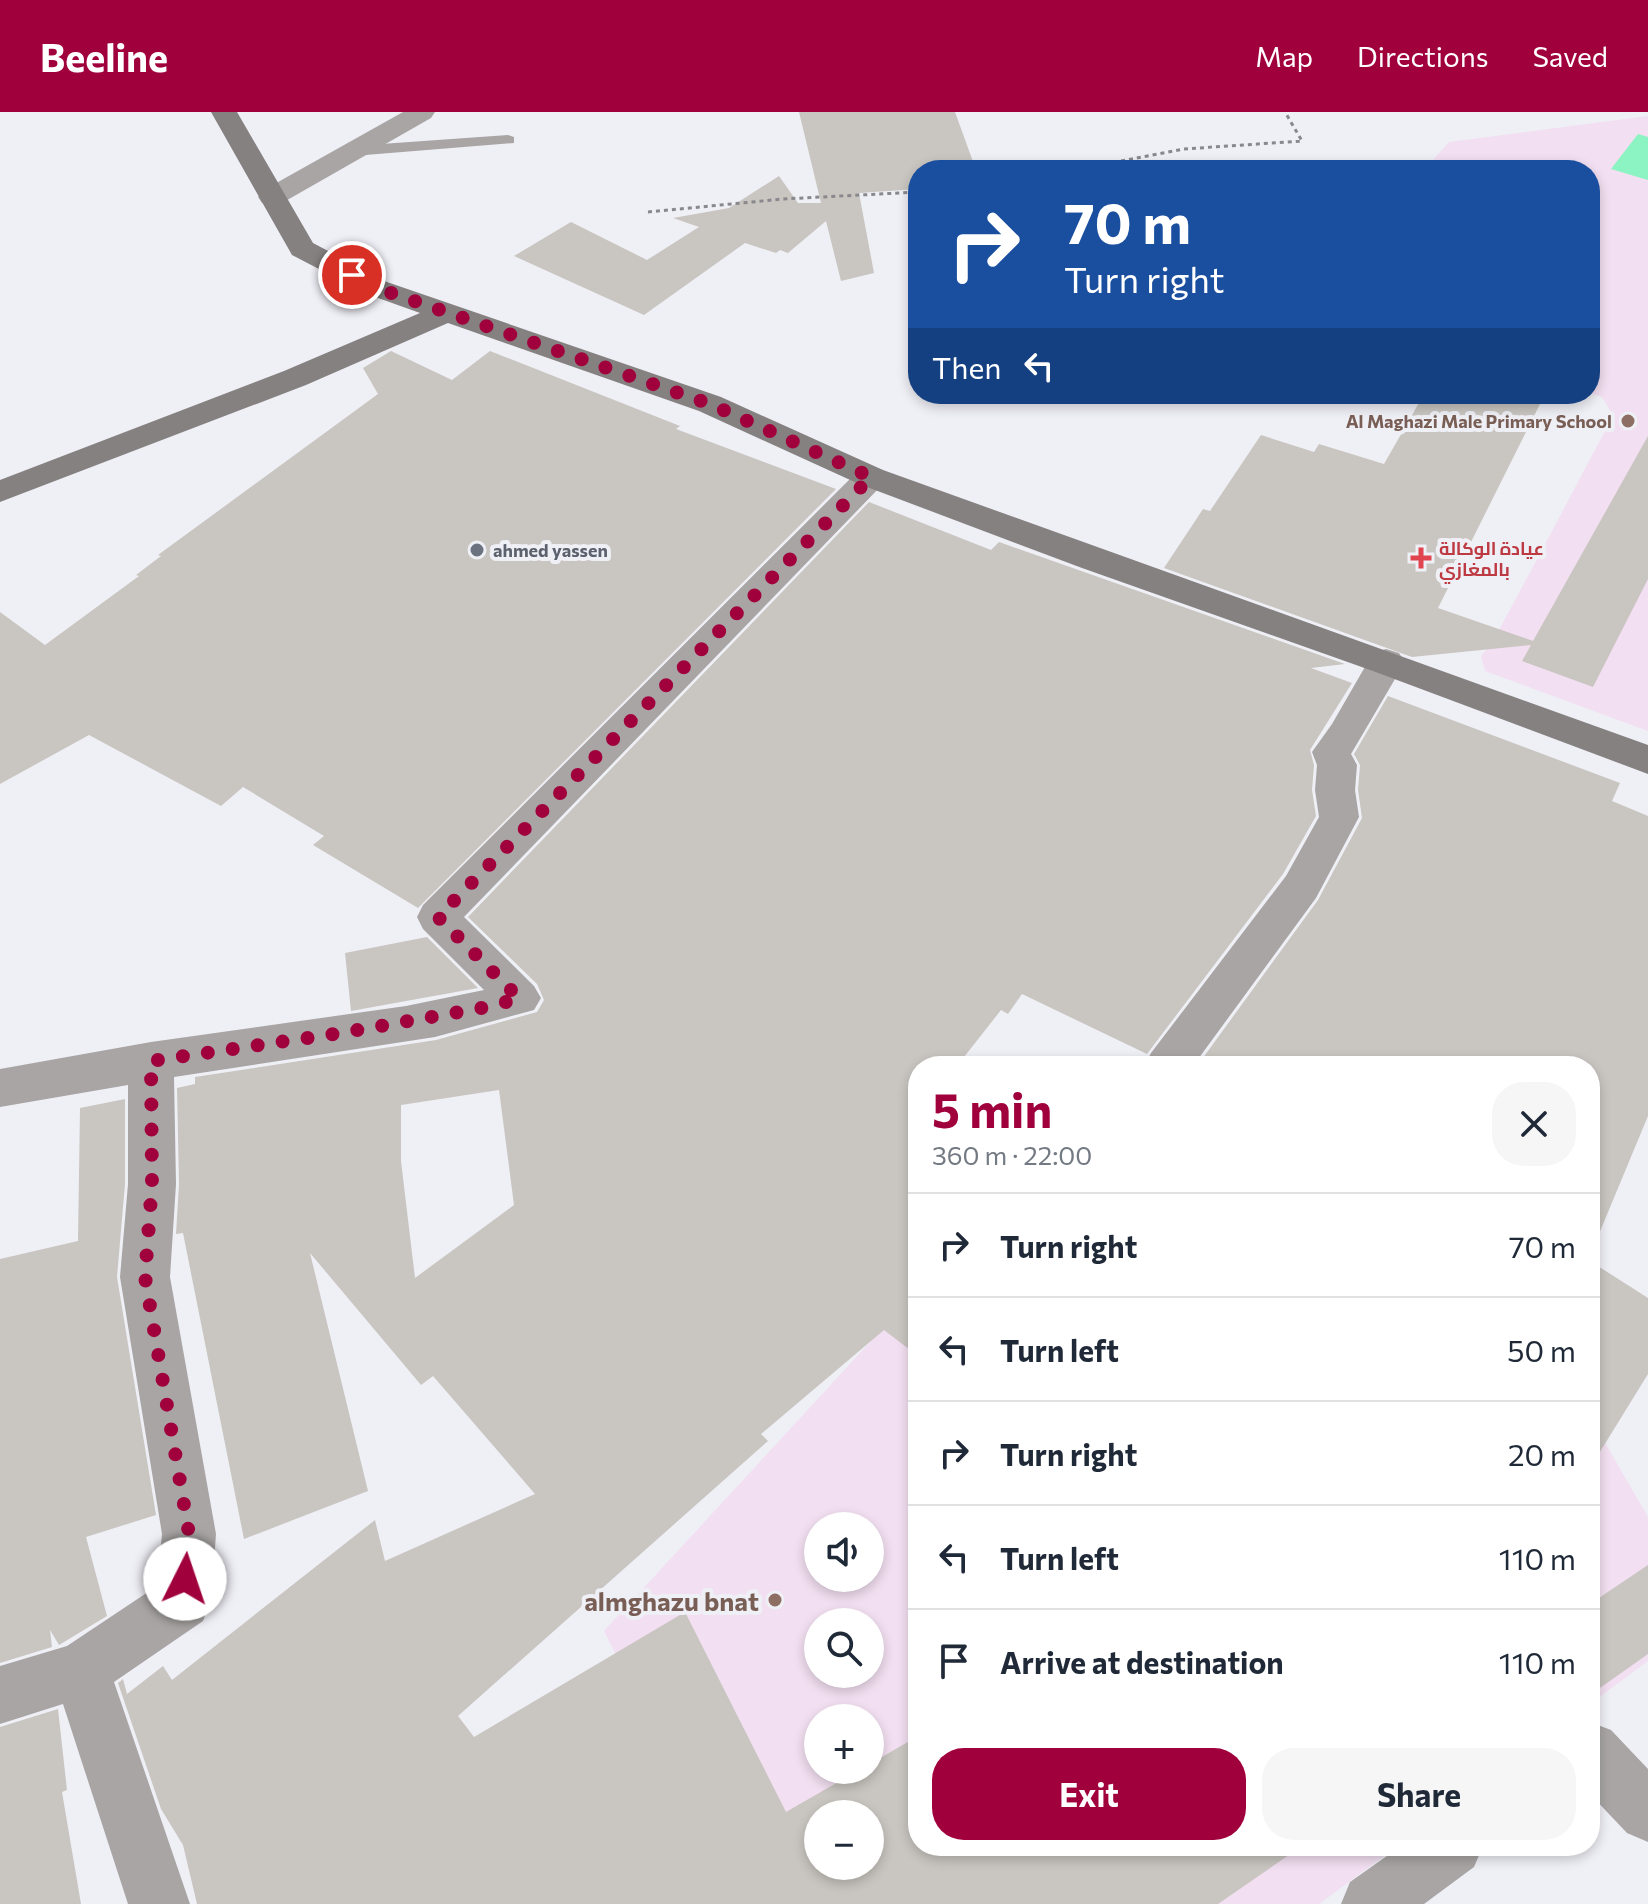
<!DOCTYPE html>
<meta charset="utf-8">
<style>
:root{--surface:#fff;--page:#f6f6f7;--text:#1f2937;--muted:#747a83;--line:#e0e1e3;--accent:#a0013d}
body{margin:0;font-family:Commissioner,Cairo,sans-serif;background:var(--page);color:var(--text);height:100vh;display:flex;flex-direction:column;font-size:30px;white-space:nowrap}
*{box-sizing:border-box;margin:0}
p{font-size:26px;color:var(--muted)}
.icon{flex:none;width:44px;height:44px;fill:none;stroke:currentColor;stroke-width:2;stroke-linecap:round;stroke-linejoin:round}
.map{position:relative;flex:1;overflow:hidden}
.side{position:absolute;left:908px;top:944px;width:692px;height:800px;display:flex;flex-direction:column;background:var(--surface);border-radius:32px;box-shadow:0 4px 12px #0003}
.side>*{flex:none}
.hud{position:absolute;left:908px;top:48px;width:692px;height:244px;border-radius:32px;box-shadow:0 4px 12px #0003;background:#1a4fa0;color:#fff;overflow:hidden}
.fabs{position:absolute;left:804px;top:1400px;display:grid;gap:16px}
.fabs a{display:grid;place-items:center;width:80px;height:80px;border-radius:50%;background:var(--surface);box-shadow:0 4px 12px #0003;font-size:40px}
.pin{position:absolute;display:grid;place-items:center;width:68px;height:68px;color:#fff;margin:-34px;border:4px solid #fff;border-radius:50%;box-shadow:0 2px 8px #0007}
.me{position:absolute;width:88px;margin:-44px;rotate:4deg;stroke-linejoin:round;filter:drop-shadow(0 0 6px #0008)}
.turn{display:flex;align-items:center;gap:28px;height:168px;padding:0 24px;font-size:36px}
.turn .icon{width:104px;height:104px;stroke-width:2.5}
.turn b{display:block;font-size:56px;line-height:68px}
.then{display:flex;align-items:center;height:76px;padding:0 24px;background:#0003;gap:16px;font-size:30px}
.round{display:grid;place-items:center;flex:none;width:84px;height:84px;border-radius:32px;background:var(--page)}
.overview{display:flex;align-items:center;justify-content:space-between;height:136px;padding:0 24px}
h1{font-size:48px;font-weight:700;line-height:60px;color:var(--accent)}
.cta{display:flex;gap:16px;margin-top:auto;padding:16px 24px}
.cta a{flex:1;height:92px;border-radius:32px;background:var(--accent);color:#fff;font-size:32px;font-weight:700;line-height:92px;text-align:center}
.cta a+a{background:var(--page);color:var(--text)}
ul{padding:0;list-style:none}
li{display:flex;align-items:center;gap:24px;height:104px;padding:0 24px;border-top:2px solid var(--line)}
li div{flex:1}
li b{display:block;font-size:30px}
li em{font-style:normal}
header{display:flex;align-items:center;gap:48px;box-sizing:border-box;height:112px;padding:0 40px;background:var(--accent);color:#fff}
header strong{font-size:38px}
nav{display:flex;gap:44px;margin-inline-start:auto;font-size:28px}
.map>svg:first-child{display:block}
.education{fill:#f2dff1;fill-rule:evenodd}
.green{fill:#8bf4c2}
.building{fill:#c9c5c0;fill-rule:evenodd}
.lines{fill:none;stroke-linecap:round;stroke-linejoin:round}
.path{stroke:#88888d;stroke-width:3;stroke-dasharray:4 4;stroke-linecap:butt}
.lane{fill:#a9a5a5;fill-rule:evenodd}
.street{fill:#a9a5a5;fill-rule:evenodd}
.secondary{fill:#868181;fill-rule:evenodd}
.route{stroke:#a0013d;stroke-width:14;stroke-dasharray:0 25.2}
.education-dot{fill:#8d6e63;stroke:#efeff6;stroke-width:3}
.worship-dot{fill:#6b7280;stroke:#efeff6;stroke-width:3}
.health-dot{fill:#e0444e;stroke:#efeff6;stroke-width:3}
.labels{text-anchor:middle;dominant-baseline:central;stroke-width:8;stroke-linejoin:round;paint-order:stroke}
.far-education-label{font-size:18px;font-weight:bold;fill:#785e54;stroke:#efeff6;text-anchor:end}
.far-health-label{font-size:18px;font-weight:bold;fill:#be3a42;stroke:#efeff6;text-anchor:start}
.far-worship-label{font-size:18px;font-weight:bold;fill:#5b616d;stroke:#efeff6;text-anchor:start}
.near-education-label{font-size:26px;font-weight:bold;fill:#785e54;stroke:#efeff6;text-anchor:end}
</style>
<header>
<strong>Beeline</strong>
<nav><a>Map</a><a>Directions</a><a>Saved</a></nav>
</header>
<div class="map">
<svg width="1648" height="1792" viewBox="0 0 1648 1792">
<rect width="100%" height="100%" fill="#efeff6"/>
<!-- education -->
<path class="education" d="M1648,4v615l-163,-60 -4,-15 11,-13 49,-91 65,-123 5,-17 -9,-15 -12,-4v-223h-166l25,-28z
M918,1178v556h480l-79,58h-605l-16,-85 -94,-188zM818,1414h52v52h-52zM818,1510h52v52h-52zM818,1606h52v52h-52zM818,1702h52v52h-52z
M1590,1305l58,100v144l-58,43z"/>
<!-- green -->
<path class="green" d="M1638,22l10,3v43l-37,-11z"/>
<!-- building -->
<path class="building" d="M799,0h156l21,58h-58v19l-59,4 15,80 -33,8 -15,-60 -38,32 -8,-3 -4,3 -31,-10 -101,72 -130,-59 57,-34 76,38 52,-33 -26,-9 56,-10 50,-32 19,27h23z
M391,239l61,29 38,-29 190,75 -4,3 160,60 -418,419 -105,-63 11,-9 -81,-49 -22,19 -132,-71 -89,49v-172l45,33 94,-69 -3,-1 25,-19 -3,-1 220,-161 -15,-26z
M1424,282h121l-107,214 95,33 115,-205v143l-55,108 -71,-26 9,-16 -119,12 -248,-89 39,-59 7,2 51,-76 53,17 5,-8 65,20z
M869,390l122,48 8,-8 346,122 -34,4 41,15 -42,67 4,15 -2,25 4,26 -33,58 -136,180 -125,-60 -14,20 -7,-4 -44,56h-39v290l-34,-26 -123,104 7,7 -310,275 16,21 211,-125 101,200 73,-42h11v-6l48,-28v110h384l-84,58h-1021l-14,-59 -22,-36 -43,-126 5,-4 4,15 36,-28 9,14 203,-160 10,41 150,-67 -102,-118 -12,9 -111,-132 58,238 -124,48 -61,-306 -7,1 3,-50 -2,-96 18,-4v-7l241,-37 101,-28 7,-12 -7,-16 -69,-67zM499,978l15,115 -99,73 -14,-117v-56zM818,1702h52v52h-52z
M1388,584l232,87 -8,18 36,15v300l-57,137 -1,-187h-393l121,-166 44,-82 -4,-28 2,-25 -6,-11z
M427,825l51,51 -127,23 -6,-58z
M125,987v85l-8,93 39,238 -70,22 21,79 -48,29 -9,-15 2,17 -52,16v-404l78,-18 2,-133z
M1590,1149l58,37v76l-58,94z
M1648,1453v89l-58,41v-91z
M58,1597l9,81 -5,2 19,112h-81v-177z"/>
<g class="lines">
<!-- path -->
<path class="path" d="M1074,58l110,-21 118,-8 -17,-29
M648,100l135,-13 135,-7"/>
<!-- lane -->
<path class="lane" d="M508,23l6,2v6l-161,13 -8,-5 8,-5z"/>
<!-- street -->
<path class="street" d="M403,0h32l-4,6 -149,85 -10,2 -10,-2 -4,-6 4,-6z
M871,355l12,3 5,7 -5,7 -419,433 70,69 7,12 -7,12 -99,27 -261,40 2,107 -6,93 46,257 -5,67 -8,20 -89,61 76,222h-62l-65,-200 -63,20v-58l67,-20 90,-60 5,-52 -42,-257 8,-93v-99l-128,22v-38l151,-27 255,-36 78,-16 -61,-61 -6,-12 6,-12 436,-435z
M1386,537l13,4 6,9 -54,92 6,11 -2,25 4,27 -43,81 -123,168h-49l7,-13 135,-177 33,-59 -4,-27 2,-25 -5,-13 20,-28 41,-71z
M1590,1610l21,8 37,39v73l-21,-9 -37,-39z
M1401,1734h82l-9,21 -50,37h-83l9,-22z"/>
<!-- secondary -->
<path class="secondary" d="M211,0h26l76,131 74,39 334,115 162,73 765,275v29l-275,-103 -291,-103 -223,-84 -160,-73 -251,-88 -142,62 -306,117v-22l284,-109 136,-58 -53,-19 -75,-39z"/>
</g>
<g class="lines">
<!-- route -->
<path class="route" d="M185,1467l4,-45 -44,-257 7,-93 -1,-123 190,-28 152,-27 26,-8 -81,-81 433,-440 -161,-73 -333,-116 -25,-13"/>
</g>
<!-- markers -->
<g class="education-dot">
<circle cx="1628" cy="309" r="8"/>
<circle cx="775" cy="1488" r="8"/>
</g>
<circle class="worship-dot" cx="477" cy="438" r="8"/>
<path class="health-dot" d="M1417 434h8v8h8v8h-8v8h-8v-8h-8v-8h8z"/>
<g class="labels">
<!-- far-education labels -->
<g class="far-education-label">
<text x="1612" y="309">Al Maghazi Male Primary School</text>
</g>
<!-- far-health labels -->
<g class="far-health-label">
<text x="1439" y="436">عيادة الوكالة<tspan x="1439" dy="21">بالمغازي</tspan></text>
</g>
<!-- far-worship labels -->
<g class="far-worship-label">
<text x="493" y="438">ahmed yassen</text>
</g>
<!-- near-education labels -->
<g class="near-education-label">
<text x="759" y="1488">almghazu bnat</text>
</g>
</g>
</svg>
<div class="fabs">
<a><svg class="icon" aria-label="sound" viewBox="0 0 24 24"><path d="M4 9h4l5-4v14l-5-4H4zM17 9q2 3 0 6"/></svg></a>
<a><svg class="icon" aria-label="search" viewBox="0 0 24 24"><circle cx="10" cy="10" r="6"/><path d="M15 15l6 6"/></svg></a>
<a>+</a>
<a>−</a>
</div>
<div class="pin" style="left:352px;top:163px;background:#d93025"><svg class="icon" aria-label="arrive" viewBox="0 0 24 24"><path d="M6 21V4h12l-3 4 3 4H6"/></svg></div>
<svg class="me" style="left:185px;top:1467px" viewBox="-20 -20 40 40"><circle r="19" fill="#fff"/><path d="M0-13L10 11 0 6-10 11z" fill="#a0013d"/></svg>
<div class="hud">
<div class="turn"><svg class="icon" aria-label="right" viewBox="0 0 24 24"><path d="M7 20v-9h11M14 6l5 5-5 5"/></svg><div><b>70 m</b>Turn right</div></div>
<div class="then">Then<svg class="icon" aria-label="left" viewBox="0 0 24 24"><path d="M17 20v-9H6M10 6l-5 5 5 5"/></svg></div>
</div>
<section class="side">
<div class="overview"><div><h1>5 min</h1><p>360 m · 22:00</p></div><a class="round"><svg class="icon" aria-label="close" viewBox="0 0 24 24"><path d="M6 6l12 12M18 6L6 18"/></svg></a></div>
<ul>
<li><svg class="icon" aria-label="right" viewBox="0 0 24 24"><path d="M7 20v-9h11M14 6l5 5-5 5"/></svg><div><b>Turn right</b></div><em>70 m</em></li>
<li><svg class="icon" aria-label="left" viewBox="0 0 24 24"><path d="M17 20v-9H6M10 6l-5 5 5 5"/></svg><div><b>Turn left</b></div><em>50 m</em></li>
<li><svg class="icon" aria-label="right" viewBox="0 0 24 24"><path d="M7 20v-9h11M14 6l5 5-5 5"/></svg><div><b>Turn right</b></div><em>20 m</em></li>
<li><svg class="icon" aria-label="left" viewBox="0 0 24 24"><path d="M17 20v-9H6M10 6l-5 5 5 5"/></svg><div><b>Turn left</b></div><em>110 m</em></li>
<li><svg class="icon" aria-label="arrive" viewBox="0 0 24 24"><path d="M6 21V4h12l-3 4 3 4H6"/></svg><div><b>Arrive at destination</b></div><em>110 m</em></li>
</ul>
<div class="cta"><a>Exit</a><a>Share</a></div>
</section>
</div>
